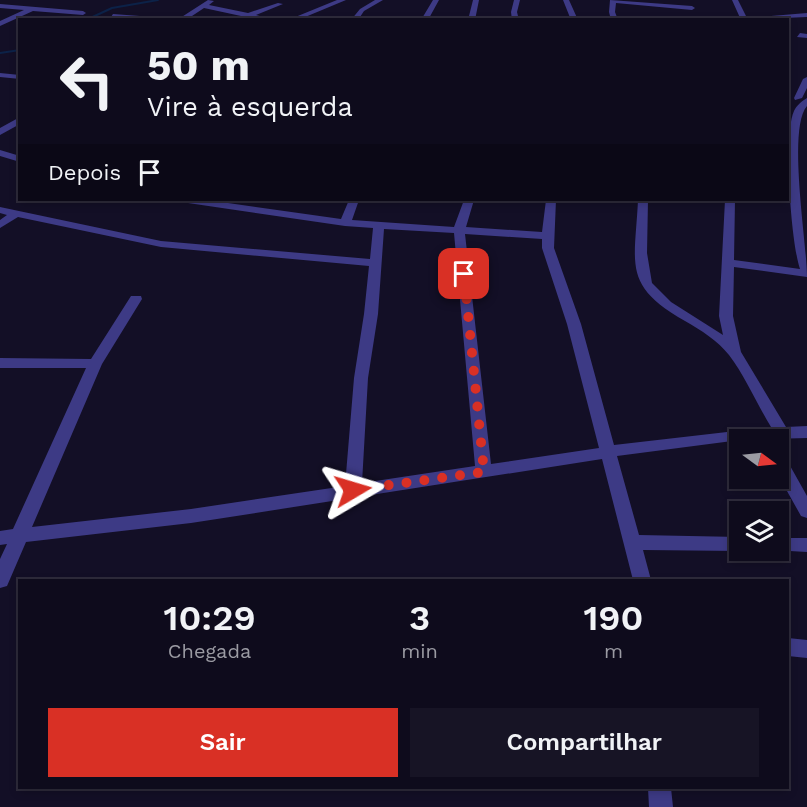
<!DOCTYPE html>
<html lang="pt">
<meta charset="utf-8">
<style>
:root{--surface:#0e0b1c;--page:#171425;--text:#f1f3f6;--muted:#9b9ba3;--line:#2e2b3b;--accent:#d93025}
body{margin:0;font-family:"Work Sans",sans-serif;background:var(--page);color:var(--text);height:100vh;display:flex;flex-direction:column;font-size:22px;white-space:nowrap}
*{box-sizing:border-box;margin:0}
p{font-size:20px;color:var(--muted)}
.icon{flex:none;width:33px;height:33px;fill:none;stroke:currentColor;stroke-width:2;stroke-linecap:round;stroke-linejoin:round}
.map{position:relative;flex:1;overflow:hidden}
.sheet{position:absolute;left:18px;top:579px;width:771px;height:210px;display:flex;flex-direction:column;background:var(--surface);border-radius:0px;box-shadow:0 3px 9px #0003,0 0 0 2px var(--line)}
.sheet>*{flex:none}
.banner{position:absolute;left:18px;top:18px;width:771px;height:183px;border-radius:0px;box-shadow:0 3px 9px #0003,0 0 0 2px var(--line);background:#0e0b1c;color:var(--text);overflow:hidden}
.needle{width:39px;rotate:105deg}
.fabs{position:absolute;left:729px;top:429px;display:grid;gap:12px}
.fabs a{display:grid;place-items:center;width:60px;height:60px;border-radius:0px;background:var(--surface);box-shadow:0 3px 9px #0003,0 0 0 2px var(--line);font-size:30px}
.pin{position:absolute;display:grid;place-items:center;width:51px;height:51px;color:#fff;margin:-26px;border-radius:12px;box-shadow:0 3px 9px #0006}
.me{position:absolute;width:66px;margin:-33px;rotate:83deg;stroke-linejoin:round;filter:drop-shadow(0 0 4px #0008)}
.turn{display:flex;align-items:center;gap:21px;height:126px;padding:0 30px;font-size:27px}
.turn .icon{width:78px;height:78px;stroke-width:2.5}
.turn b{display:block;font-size:42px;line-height:51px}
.then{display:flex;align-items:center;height:57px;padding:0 30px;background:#0003;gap:12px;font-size:22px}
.eta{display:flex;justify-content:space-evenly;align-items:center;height:102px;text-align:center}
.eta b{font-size:36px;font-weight:600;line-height:42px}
.cta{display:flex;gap:12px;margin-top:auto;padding:12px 30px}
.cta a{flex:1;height:69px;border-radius:0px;background:var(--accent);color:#fff;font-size:24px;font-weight:600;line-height:69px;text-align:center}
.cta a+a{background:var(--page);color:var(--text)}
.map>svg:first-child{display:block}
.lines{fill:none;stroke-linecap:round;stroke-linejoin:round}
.stream{stroke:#0c2248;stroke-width:2}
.minor{fill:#3d3a85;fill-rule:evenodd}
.route{stroke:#d93025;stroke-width:10;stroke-dasharray:0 18}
</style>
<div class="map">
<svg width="807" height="807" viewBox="0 0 807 807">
<rect width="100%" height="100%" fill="#130f26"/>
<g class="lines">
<!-- stream -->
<path class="stream" d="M86,20l26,-12 46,-8
M0,53l20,-3"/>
<!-- minor -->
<path class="minor" d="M208,0l6,1 -5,4 39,8 30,-10 5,1 -27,11 19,5h-16l-55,-12 -18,12h-9z
M337,0h9l-48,20h-10z
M375,0h8l-19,11 -6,9h-7l9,-11z
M433,0h6l-11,20h-7z
M473,0h6l-4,20h-7z
M514,0h6l-3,12 2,8h-7l-1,-8z
M563,0h6l9,20h-7z
M610,0l82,6 3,2 -3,2 -76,-7 -1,9 3,8h-7l-2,-8z
M732,0h6l9,18 60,-5v4l-66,3z
M0,4l83,7 3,2 -3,2 -50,-4 -33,15v-5l24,-11 -24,-2z
M113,14l54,4 3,2 -59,-3z
M800,33l7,1v4l-10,-1z
M0,73l20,2v4l-20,-2z
M807,77v11l-5,10 -7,2 -1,-2 9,-19z
M807,98v8c-20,23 0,136 0,171l-73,-10 -1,49 8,36 45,75 21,-1v12l-67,2 -123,16 22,79 101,2v13h3l-3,1 -97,-1 8,30h-18l-31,-121 -411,64 -165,19 -19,44 -7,2v-29l7,-15 -7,1v-14l13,-2 73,-161h-86v-10l91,1 40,-63h10l1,3 -40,65 -70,163 159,-18 154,-23 9,-108 10,-64 5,-48 -208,-19 -143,-30 -18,11v-8l7,-5 -7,-2v-6l161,34 209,18 3,-31 -28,-2 -157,-23 -5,-3h24l134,19 8,-19h10l-7,20 102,7 10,-27h10l-8,27 76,5 4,-32h10l-2,48 27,76 33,121 157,-18c-14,-23 -26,-51 -42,-72 -11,-14 -28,-25 -44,-34 -63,-36 -50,-56 -47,-121h10l-1,53 5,30 19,19 52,33 -4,-19 6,-116h10l-1,60 66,9c-9,-26 -17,-135 -6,-158 2,-5 8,-10 13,-13zM384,229l70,4 21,233 -113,17 6,-105 10,-64zM465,234l77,5v9l25,76 32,124 -108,16z
M20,117v7l-20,11v-7z
M0,150l20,6v6l-20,-6z
M778,453l6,2 23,41v22l-6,-2 -23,-41z
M778,538h29v14l-35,-2h6z
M788,638l19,2v18l-19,-2z
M648,788h23l2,19h-24z"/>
</g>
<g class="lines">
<!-- route -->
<path class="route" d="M353,490l131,-18 -20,-198"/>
</g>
</svg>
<div class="fabs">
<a><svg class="needle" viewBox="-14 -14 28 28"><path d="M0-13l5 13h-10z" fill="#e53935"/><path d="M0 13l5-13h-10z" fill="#9b9ba3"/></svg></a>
<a><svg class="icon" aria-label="layers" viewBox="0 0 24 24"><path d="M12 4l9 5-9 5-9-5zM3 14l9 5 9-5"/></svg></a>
</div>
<div class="pin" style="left:464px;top:274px;background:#d93025"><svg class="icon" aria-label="arrive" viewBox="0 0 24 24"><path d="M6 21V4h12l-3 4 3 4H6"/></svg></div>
<svg class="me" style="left:353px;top:490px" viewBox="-20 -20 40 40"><path d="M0-17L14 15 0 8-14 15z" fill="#d93025" stroke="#fff" stroke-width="4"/></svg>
<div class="banner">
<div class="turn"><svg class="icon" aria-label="left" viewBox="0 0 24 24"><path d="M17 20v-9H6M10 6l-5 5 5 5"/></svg><div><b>50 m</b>Vire à esquerda</div></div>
<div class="then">Depois<svg class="icon" aria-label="arrive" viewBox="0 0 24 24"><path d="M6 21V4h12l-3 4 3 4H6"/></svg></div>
</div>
<section class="sheet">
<div class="eta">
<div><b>10:29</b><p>Chegada</p></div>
<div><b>3</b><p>min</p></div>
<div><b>190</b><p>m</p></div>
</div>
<div class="cta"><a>Sair</a><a>Compartilhar</a></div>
</section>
</div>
